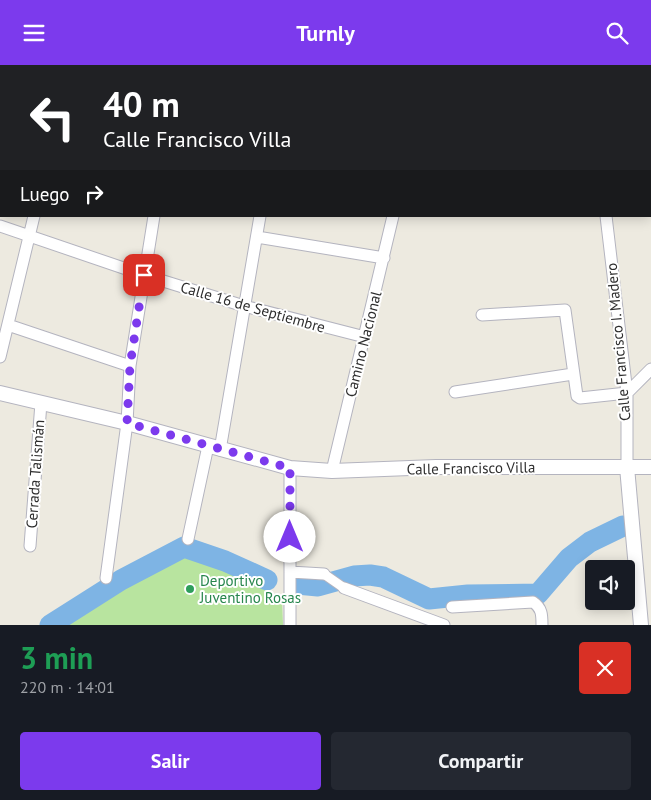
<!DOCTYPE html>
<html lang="es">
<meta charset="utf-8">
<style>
:root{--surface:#171b24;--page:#242831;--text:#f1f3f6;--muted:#9ea1a6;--accent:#7c3aed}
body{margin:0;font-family:"PT Sans",sans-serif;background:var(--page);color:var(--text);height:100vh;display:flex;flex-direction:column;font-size:19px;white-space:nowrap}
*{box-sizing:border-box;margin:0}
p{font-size:16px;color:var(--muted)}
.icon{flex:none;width:28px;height:28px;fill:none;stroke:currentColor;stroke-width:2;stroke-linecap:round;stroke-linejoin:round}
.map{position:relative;height:560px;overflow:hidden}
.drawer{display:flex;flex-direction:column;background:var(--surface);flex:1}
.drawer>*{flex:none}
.banner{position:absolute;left:0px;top:0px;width:651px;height:152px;box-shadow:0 2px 12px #0003;background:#202124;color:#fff;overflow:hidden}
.buttons{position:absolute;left:585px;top:495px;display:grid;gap:10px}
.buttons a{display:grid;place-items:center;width:50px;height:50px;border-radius:5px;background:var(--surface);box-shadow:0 2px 12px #0003;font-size:25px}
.pin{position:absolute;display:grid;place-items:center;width:42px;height:42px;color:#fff;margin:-21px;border-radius:10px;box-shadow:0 2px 8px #0006}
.me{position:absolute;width:55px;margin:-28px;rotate:0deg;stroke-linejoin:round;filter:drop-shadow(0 0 4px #0008)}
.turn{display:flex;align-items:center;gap:18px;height:105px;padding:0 20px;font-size:22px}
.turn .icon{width:65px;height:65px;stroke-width:2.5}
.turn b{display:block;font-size:35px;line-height:42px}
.then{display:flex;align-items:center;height:48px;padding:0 20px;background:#0003;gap:10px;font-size:19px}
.round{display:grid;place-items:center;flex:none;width:52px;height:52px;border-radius:5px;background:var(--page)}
.headline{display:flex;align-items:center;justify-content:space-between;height:85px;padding:0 20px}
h1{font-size:30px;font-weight:700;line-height:38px;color:#1e9e55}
.button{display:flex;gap:10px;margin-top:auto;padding:10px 20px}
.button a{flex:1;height:58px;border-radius:5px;background:var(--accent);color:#fff;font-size:20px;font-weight:700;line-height:58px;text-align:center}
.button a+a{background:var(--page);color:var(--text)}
header{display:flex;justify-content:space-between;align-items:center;height:65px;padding:0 20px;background:var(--accent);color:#fff;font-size:22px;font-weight:700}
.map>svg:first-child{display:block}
.pitch{fill:#b8e49f}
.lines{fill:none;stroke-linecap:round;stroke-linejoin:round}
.river{stroke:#7eb4e4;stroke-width:21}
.pedestrian-casing{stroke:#b4b4bf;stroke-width:11}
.minor-casing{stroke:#b4b4bf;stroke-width:13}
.tertiary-casing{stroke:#b4b4bf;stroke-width:16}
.pedestrian{stroke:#fff;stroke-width:9}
.minor{stroke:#fff;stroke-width:11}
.tertiary{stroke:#fff;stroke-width:14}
.route{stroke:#7c3aed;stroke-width:9;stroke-dasharray:0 16.2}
.leisure-dot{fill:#2e9e5b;stroke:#fff;stroke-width:2}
.labels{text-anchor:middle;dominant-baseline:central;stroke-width:4;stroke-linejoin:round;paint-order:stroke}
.street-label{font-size:15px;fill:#2d2d2d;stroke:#fff}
.leisure-label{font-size:15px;fill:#27864d;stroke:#fff;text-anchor:start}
</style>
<header><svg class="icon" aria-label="menu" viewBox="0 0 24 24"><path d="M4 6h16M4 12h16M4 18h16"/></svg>Turnly<svg class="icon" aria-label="search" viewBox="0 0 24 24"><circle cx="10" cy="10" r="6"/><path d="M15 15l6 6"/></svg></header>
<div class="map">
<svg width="651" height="560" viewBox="0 0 651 560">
<rect width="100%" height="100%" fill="#edeae0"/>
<!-- pitch -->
<path class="pitch" d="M186,487l96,46 1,27h-218l65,-46z"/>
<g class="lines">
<!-- river -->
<path class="river" d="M297,519l21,2 36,-10 16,-1 13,2 46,22 39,-4 70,-1 31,-36 21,-16 33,-16
M50,560l71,-45 63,-33 41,14 42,19"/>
<defs>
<path id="pedestrian" d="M324,509l20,14"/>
<path id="minor" d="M79,0l3,1
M596,0v1
M605,0v1
M70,1v-1
M178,1v-1
M287,1v-1
M413,1v-1
M650,98l1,3
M606,151l21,177v74
M0,161l144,49 100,31 121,31
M257,172l127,21
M482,250l83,-5 12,86 3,2 47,-5 24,-24
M8,260l122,41
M0,292l34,-141
M455,327l118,-18
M220,385l40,-234
M332,406l61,-255
M188,474l20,-93
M30,481l11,-143
M290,507l34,2
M106,513l21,-155 3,-57 24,-150
M344,523l100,37
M452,542l81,-5c9,6 9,13 9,23
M290,560v-157"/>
<path id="tertiary" d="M0,328l127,30 163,45 42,3 104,-4h215
M627,402l14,158"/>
</defs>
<!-- pedestrian casing -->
<use href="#pedestrian" class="pedestrian-casing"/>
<!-- minor casing -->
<use href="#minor" class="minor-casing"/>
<!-- tertiary casing -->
<use href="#tertiary" class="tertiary-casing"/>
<!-- pedestrian -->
<use href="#pedestrian" class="pedestrian"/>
<!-- minor -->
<use href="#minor" class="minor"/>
<!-- tertiary -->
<use href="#tertiary" class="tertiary"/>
</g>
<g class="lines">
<!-- route -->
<path class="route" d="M144,210l-14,91 -3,57 163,45v69"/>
</g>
<!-- markers -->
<circle class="leisure-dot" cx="190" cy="524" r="5"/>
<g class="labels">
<!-- street labels -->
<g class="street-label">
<text transform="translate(253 242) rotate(16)">Calle 16 de Septiembre</text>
<text transform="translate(618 277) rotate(-95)">Calle Francisco I. Madero</text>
<text transform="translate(363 279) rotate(-76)">Camino Nacional</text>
<text transform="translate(471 403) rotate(-1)">Calle Francisco Villa</text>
<text transform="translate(35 409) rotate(-86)">Cerrada Talismán</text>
</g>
<!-- leisure labels -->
<g class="leisure-label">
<text x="200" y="515">Deportivo<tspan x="200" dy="17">Juventino Rosas</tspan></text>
</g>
</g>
</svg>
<div class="buttons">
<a><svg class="icon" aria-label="sound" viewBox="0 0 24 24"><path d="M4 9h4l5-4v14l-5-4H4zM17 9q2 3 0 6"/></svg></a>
</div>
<div class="pin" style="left:144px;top:210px;background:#d93025"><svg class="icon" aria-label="arrive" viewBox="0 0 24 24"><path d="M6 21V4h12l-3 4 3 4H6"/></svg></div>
<svg class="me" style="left:290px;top:472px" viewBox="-20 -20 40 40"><circle r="19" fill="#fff"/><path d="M0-13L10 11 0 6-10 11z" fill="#7c3aed"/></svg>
<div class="banner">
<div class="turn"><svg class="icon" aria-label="left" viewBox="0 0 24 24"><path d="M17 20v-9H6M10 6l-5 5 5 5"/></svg><div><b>40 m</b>Calle Francisco Villa</div></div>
<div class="then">Luego<svg class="icon" aria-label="right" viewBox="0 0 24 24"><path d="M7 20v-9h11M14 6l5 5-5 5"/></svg></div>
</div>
</div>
<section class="drawer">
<div class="headline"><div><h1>3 min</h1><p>220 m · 14:01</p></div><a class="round" style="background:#d93025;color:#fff"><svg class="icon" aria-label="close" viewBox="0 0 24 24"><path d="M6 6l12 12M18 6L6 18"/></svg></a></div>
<div class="button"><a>Salir</a><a>Compartir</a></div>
</section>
